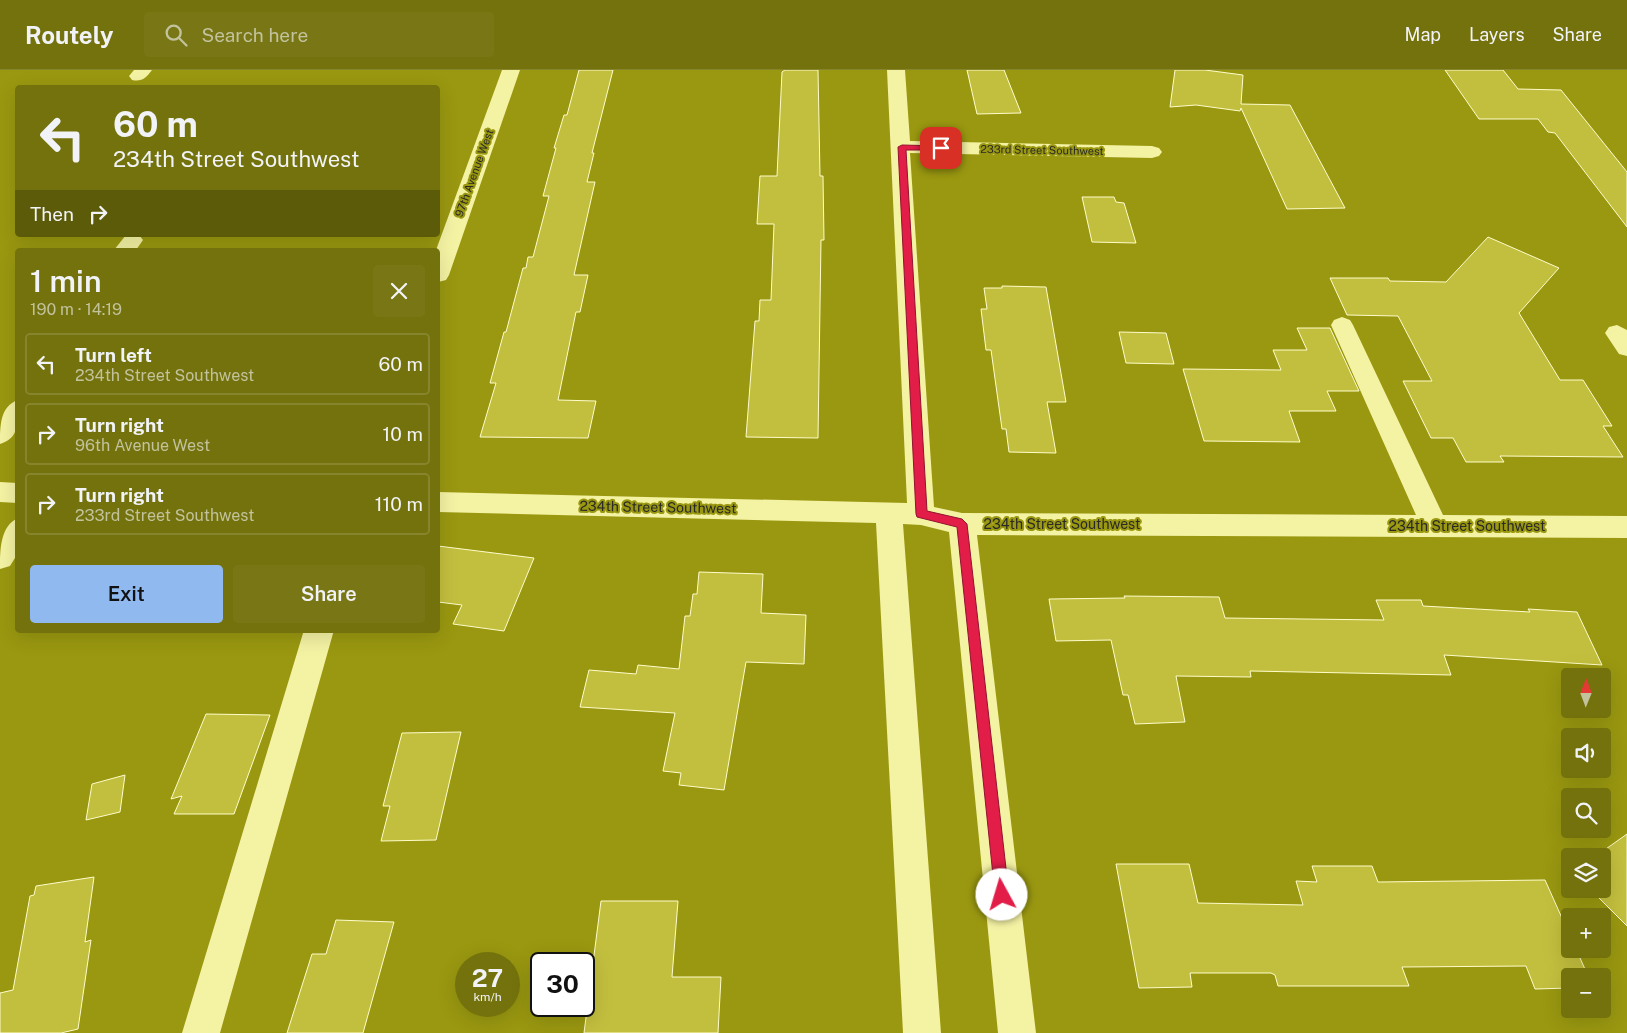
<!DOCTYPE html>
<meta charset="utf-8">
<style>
:root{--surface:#74720c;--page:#797715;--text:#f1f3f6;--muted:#c2c29d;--line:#86842d;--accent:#90b9f0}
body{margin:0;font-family:"Public Sans",sans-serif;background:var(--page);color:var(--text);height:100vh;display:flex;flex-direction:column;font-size:19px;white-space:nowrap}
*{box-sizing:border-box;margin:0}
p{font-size:16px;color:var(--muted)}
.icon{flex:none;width:28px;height:28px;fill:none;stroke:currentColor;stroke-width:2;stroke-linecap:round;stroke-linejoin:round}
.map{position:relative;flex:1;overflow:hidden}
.panel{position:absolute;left:15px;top:178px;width:425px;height:385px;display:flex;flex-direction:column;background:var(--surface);border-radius:5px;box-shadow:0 5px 20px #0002}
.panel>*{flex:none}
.top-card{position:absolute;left:15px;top:15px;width:425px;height:152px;border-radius:5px;box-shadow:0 5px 20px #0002;background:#74720c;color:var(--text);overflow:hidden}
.needle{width:32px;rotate:1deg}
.tools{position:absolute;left:1561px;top:598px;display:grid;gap:10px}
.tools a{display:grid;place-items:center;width:50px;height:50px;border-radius:5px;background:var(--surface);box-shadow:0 5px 20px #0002;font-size:25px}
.speed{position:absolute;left:455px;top:882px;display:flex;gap:10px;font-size:25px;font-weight:700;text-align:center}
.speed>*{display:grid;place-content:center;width:65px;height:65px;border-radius:50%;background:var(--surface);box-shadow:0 5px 20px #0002;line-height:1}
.speed small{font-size:12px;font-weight:400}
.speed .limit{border:2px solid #111;border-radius:8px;background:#fff;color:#111}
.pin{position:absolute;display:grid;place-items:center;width:42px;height:42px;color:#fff;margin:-21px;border-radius:10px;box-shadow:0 2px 8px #0006}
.me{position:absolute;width:55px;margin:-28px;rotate:354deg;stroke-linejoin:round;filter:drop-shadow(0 0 4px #0008)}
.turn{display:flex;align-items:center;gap:18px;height:105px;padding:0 15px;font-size:22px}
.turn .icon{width:65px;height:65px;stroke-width:2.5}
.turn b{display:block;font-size:35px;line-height:42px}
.then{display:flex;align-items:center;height:48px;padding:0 15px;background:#0003;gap:10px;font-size:19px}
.round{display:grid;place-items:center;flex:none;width:52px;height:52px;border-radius:5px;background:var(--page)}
.summary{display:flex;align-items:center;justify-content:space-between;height:85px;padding:0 15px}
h1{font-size:30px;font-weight:600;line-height:38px}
.action{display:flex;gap:10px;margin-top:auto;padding:10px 15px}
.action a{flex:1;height:58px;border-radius:5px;background:var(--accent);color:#111;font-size:20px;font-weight:600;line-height:58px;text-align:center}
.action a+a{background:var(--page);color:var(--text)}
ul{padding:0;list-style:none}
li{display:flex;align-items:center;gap:15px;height:62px;margin:0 10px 8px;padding:0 5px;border:2px solid var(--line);border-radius:5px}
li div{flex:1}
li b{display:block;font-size:19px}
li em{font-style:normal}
header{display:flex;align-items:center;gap:30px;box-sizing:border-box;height:70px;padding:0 25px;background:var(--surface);border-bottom:1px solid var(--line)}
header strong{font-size:24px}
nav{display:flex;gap:28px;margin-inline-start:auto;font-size:18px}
.search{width:350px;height:45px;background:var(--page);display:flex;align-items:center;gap:12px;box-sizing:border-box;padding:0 18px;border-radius:5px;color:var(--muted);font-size:19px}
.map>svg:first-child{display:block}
.building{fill:#c3bf3e;stroke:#fefccb}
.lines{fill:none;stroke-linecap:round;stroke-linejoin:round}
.minor{fill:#f4f2a3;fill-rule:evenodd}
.route{fill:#e11d48;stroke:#92132f}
.labels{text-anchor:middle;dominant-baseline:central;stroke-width:4;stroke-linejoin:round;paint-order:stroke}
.far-street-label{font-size:11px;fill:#292929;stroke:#9a9810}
.street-label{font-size:14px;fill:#292929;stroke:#9a9810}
</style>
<header>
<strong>Routely</strong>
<div class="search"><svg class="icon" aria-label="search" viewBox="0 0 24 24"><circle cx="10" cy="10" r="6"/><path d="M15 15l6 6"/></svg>Search here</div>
<nav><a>Map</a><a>Layers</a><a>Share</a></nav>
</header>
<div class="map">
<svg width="1627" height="963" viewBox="0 0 1627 963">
<rect width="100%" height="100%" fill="#9a9810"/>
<!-- building -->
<path class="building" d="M579,0h34l-21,83h2l-7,29h8l-21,93h14l-8,37h-4l-18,88 38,1 -8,37 -108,-1 16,-54h-6l14,-51h2l17,-64h3l2,-11h5l16,-61h-6l13,-48h-2l10,-33h3z
M785,0h33l2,106h3l1,64h-3l-3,198 -72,-1 9,-116h4l1,-21h11l3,-76h-17l3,-48h17l5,-104z
M967,0h37l17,43 -44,1z
M1175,0h30l38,5 -2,29 49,1 55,103 -58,1 -46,-101 -1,3 -44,-6 -26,2z
M1445,0h58l15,19 43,1 66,82v55l-72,-94 -7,-1 -10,-13h-59z
M1082,127h32l2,5 8,1 12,40 -44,-1z
M1488,167l71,31 -40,45 41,67h23l29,46h-9l20,31 -123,-1 4,6h-38l-13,-24h-22l-28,-57h29l-34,-65 -51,-1 -17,-37h58l2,3 56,1z
M1002,216l44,1 20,115h-19l9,51 -47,-1 -3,-23h-4l-11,-79h-5l-5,-41h6l-3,-21h18z
M1297,258h33l29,63h-32l9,20h-47l11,31 -96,-1 -21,-72 98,1 -8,-20h34z
M1119,262l47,1 8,31 -48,-1z
M438,476l96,12 -30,73 -51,-7 9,-19 -24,-3z
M699,502l64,2 -2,39 45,2 -2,49 -58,-2 -22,128 -45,-5 2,-12 -18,-2 12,-58 -95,-6 9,-37 47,4 2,-9 41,4 6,-53h5l3,-22h4z
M1124,526l95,1 6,21 159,2 -8,-20h45l2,6 107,6 -2,-3 49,3 25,53 -158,-10 7,20 -201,-4 1,6 -75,-1 9,46 -50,2 -7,-29h-5l-12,-55 -55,1 -7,-42 76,-1z
M206,644l64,1 -36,99h-60l8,-18 -11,3z
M461,662l-25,108 -55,1 9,-35h-7l19,-73z
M125,705l-5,37 -34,8 6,-36z
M1627,764v92l-37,-37h12v-33h-6z
M1116,794h73l9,39 105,2 -7,-24 21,1 -5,-16h60l6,16 167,-2 25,56v13h6l12,27h-18v12l-35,1 -9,-23 -124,1 7,19h-131l-3,-11 -4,-2h-81l2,14 -53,1z
M94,807l-9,65 6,-2 -13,89 -17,4h-61v-40l13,-3 17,-94 4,-1 2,-9z
M601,831h77l-6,76h49l-3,56h-134z
M336,850l58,2 -31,111h-76l25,-79h14z"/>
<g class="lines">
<!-- minor -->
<path class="minor" d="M134,0h18c-6,8 -10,12 -20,10l-3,-4z
M502,0h18l-71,205 -3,5 -8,2 -2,-32z
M887,0h18l5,71 242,5 7,2 3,4 -3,4 -7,2 -242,-5 24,354 28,6 454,2 -85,-190 3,-5 8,-3 8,3 3,5 90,190 184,1v22l-650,-3 59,498h-38l-49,-501 -28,-7 -18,-1 38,509h-38l-27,-510 -438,-11v-20l469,11z
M126,165h13l4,5 -7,10h-22z
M1617,255l10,5v26l-8,-2 -14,-21 4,-6z
M18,330c0,19 3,38 -18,44 0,-18 0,-38 18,-44z
M0,412l18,1v20l-18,-1z
M18,448v35l-8,13 -10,3c0,-19 0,-43 18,-51z
M304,560h30l-114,403h-38z"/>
</g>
<!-- route -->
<path class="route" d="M902,75l39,1 4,2 -4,2h-35l21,361 35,8 5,5 42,371 -2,5 -5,2 -5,-2 -2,-5 -38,-368 -40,-10 -1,-3 -18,-367z"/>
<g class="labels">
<!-- far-street labels -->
<g class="far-street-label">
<text transform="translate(1042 80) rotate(1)">233rd Street Southwest</text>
<text transform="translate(474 103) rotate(-70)">97th Avenue West</text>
</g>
<!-- street labels -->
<g class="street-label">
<text transform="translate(658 437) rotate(1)">234th Street Southwest</text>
<text x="1062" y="454">234th Street Southwest</text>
<text x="1467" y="456">234th Street Southwest</text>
</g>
</g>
</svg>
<div class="tools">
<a><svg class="needle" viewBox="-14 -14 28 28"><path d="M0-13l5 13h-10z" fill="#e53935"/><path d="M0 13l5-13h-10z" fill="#c2c29d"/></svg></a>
<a><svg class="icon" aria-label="sound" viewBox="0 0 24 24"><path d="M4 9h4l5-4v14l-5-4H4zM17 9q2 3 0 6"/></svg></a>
<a><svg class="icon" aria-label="search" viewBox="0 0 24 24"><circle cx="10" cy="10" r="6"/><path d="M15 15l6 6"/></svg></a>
<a><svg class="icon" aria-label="layers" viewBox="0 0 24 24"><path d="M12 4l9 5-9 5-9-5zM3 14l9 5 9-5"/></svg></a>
<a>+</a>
<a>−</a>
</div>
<div class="speed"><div>27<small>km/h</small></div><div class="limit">30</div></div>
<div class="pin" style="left:941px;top:78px;background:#d93025"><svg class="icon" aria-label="arrive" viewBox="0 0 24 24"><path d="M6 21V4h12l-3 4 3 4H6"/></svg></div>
<svg class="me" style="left:1002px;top:825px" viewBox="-20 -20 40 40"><circle r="19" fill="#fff"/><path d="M0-13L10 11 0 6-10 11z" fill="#e11d48"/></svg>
<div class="top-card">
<div class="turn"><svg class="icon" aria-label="left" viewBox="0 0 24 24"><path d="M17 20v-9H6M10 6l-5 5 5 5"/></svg><div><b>60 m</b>234th Street Southwest</div></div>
<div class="then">Then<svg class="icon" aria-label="right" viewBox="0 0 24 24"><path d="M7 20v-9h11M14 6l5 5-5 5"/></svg></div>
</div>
<section class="panel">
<div class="summary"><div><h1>1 min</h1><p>190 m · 14:19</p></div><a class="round"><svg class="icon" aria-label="close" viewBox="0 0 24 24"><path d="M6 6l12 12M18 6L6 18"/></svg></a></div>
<ul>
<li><svg class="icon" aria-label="left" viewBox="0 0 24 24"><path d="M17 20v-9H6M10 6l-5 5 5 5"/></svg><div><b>Turn left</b><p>234th Street Southwest</p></div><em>60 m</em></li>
<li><svg class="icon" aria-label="right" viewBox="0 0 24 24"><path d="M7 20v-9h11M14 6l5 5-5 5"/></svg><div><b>Turn right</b><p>96th Avenue West</p></div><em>10 m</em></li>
<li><svg class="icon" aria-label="right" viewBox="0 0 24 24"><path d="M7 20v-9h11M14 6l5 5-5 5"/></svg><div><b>Turn right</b><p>233rd Street Southwest</p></div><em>110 m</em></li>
</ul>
<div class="action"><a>Exit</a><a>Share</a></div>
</section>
</div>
